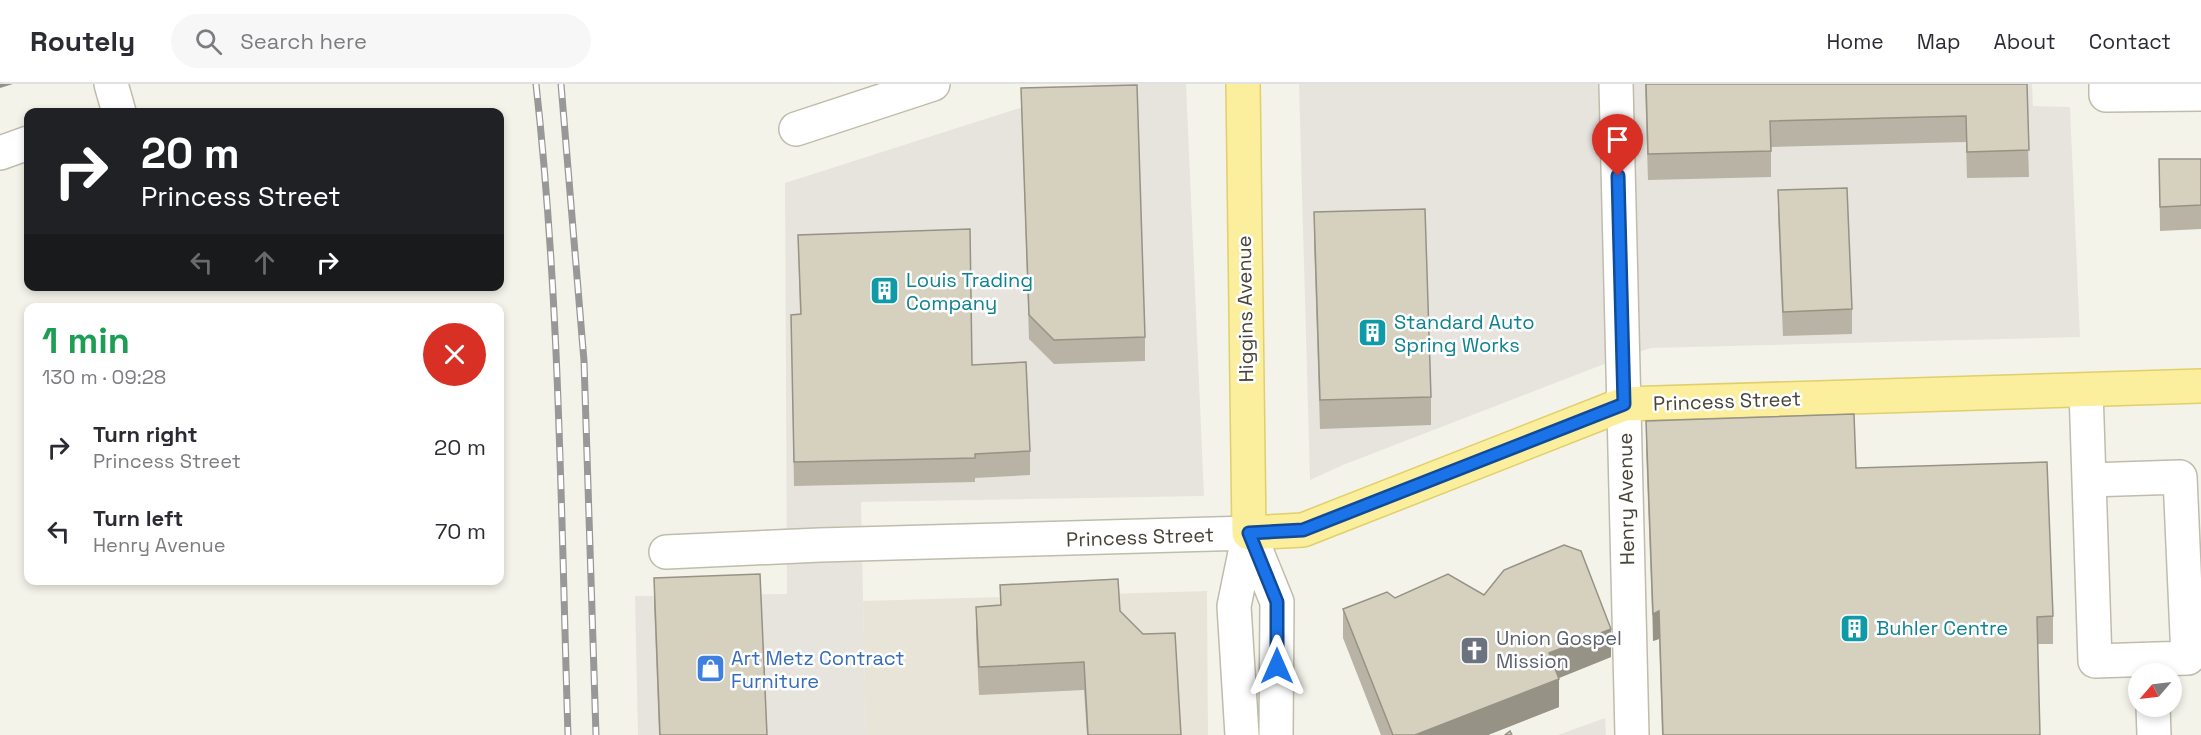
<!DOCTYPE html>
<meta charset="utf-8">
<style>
:root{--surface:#fff;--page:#f7f7f7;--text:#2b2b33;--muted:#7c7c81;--line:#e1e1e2}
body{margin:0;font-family:"Space Grotesk",sans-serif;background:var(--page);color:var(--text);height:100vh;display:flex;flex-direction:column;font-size:22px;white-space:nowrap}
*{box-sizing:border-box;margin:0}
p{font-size:20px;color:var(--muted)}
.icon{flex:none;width:33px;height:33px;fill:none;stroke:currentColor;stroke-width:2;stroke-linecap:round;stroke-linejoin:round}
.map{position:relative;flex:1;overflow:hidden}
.panel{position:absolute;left:24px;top:219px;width:480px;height:282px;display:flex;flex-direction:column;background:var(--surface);border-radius:12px;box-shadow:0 3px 9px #0003}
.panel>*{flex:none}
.banner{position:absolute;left:24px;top:24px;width:480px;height:183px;border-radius:12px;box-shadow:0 3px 9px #0003;background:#202124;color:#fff;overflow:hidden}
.needle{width:39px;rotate:242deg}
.controls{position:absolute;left:2128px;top:579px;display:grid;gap:12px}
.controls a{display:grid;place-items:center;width:54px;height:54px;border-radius:50%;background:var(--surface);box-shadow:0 3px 9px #0003;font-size:30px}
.pin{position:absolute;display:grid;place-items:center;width:51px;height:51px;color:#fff;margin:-62px -26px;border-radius:50% 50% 50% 0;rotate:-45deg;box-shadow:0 0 6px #0007}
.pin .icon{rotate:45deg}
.me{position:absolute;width:66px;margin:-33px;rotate:0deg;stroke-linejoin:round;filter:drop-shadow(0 0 4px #0008)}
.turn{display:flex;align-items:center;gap:21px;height:126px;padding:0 18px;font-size:27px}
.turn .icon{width:78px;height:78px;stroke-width:2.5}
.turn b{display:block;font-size:42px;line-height:51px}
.lanes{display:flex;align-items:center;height:57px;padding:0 18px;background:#0003;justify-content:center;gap:30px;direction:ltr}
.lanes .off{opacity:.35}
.round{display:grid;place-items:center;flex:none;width:63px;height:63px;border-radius:32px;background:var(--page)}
.summary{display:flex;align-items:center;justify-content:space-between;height:102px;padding:0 18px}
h1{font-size:36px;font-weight:800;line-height:45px;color:#1e9e55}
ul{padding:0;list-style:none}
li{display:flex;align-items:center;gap:18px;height:84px;padding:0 18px}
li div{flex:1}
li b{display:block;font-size:22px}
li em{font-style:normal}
header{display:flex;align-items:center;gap:36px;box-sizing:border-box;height:84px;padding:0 30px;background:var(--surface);border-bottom:2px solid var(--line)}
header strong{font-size:28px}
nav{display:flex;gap:33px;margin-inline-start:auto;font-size:21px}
.search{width:420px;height:54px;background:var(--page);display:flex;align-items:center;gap:15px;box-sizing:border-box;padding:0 21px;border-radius:33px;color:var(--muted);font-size:22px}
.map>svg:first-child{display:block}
.residential{fill:#e8e5d8}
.industrial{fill:#e7e4de}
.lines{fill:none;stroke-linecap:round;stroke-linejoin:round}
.minor-casing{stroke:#c0bcac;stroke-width:36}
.major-casing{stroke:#e0cf6b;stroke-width:36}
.minor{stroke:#fff;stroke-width:33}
.major{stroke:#fbee9c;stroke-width:33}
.rail-casing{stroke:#989898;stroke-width:7}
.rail{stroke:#fff;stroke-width:4.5;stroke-dasharray:14;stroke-linecap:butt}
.wall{fill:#b8b3a4}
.shaded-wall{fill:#969286}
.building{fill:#d6d0bf;stroke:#969286;stroke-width:1.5}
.route-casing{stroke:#114b97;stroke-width:15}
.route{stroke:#1a73e8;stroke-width:10}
.labels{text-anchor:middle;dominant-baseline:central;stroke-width:5;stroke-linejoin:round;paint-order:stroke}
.culture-label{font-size:20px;fill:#0d838f;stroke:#fff;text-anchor:start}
.street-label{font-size:20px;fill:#484438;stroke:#fff}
.worship-label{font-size:20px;fill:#5b616d;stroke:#fff;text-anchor:start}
.shop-label{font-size:20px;fill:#366cbe;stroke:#fff;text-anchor:start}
</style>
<header>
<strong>Routely</strong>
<div class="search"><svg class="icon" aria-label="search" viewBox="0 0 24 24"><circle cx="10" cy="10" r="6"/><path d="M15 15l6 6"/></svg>Search here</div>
<nav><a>Home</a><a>Map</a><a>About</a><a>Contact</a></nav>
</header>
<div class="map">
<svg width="2201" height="651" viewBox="0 0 2201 651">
<rect width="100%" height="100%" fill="#f4f3ea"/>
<!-- residential -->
<path class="residential" d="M1207,507l1,144h-342l-3,-134z"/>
<!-- industrial -->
<path class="industrial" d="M1095,0h91l18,412 -343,6 5,233h-228l-3,-139 152,-2 -2,-411z
M1299,0h733l1,22 37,1 10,230 -429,11 -31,10 -277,107 -33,15z
M1605,634l1,17h-48z"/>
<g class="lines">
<defs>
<path id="minor" d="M111,0l8,28
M1616,0l16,651
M2106,0v11l95,-1
M796,45l137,-45
M0,69l28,-10
M2086,306l9,271 93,-3 -8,-181 -91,3
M1249,449l28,69 -1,133
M666,468l154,-7 429,-12
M2153,622l1,29
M1242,651l-8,-129 15,-73"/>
<path id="major" d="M1243,0l6,449 54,-3 321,-126 577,-18"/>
</defs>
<!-- minor casing -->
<use href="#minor" class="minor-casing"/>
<!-- major casing -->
<use href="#major" class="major-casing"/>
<!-- minor -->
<use href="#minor" class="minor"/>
<!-- major -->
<use href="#major" class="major"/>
<defs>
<path id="rail" d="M536,0c24,216 25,434 32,651
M561,0l23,277 12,374"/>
</defs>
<!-- rail casing -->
<use href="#rail" class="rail-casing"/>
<!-- rail -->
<use href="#rail" class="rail"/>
</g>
<!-- wall -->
<path class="wall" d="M1645,0h381l3,93 -62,1 -1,-36 -195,5v30l-123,3z
M1021,4l124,249v24l-91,3 -25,-25z
M2159,75h42v70l-41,2z
M1778,106l74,119v25l-69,2 -5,-122z
M1314,128l117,185v28l-111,4 -6,-188z
M798,151l174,130 58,86v24l-55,3v4l-181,4 -3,-171 9,-1z
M1646,337l210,47 197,148v28h-16l3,91h-378l-3,-96 -6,2 -7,-193z
M654,494l113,157h-108l-5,-133z
M1000,501l120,26 61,124h-94l-3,-45 -105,5 -3,-60v-28l24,-2z
M1484,511l127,62 -52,21v29l-71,28h-107l-38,-97v-29l52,-11z"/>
<!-- shaded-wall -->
<path class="shaded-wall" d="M0,0h13l-13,4z
M1659,527v28l-6,2v-27z
M1611,545v28l-62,25v-29z
M1559,595v28l-71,28h-73z"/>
<!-- building -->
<path class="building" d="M1646,0h381l2,66 -62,2 -1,-36 -196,5 1,30 -123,3z
M1137,1l8,252 -91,3 -25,-25 -8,-227z
M2159,75h42v46l-41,2z
M1847,104l5,121 -69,3 -5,-122z
M1425,125l6,188 -111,3 -6,-188z
M970,145l2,136 54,-3 4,89 -55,3v4l-181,4 -3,-147 10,-1 -3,-79z
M1854,330l2,54 191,-6 6,154 -16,1 3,118h-377l-4,-124 -6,3 -7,-193z
M1564,461l17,6 30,78 -62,24 10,26 -144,56h-22l-50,-126 44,-17 8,6 53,-24 36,21 20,-25z
M760,490l7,161h-107l-6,-157z
M1118,495l2,32 23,23 32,-1 6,102h-93l-4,-73 -105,5 -3,-60 25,-2 -1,-20z
M1510,647l2,4h-7z"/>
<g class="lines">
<defs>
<path id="route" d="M1277,582v-64l-28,-69 54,-3 321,-126 -6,-228"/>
</defs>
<!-- route casing -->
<use href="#route" class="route-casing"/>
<!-- route -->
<use href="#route" class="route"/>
</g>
<!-- icons -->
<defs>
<symbol id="building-square" viewBox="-11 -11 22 22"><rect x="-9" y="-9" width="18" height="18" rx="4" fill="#0f9aa8" stroke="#fff"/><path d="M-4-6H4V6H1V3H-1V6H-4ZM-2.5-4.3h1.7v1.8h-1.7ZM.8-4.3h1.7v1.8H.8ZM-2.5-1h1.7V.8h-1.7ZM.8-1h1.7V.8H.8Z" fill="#fff"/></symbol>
<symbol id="church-square" viewBox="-11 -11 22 22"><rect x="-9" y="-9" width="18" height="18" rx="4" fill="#6b7280" stroke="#fff"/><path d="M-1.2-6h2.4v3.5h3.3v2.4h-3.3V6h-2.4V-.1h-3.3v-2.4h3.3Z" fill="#fff"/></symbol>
<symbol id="shop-square" viewBox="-11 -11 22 22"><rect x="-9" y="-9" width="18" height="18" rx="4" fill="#3f7fe0" stroke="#fff"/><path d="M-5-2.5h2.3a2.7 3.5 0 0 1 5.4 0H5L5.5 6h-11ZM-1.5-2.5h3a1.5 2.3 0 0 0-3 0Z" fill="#fff"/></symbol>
</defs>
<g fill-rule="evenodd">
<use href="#building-square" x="868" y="190" width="33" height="33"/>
<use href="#building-square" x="1356" y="232" width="33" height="33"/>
<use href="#building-square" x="1838" y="528" width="33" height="33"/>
<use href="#church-square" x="1458" y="550" width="33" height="33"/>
<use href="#shop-square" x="694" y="568" width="33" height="33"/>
</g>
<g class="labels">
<!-- culture labels -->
<g class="culture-label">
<text x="906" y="196">Louis Trading<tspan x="906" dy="23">Company</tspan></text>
<text x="1394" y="238">Standard Auto<tspan x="1394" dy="23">Spring Works</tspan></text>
<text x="1876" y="544">Buhler Centre</text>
</g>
<!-- street labels -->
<g class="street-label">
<text transform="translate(1245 225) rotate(-91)">Higgins Avenue</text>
<text transform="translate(1727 317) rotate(-2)">Princess Street</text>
<text transform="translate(1626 415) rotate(-91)">Henry Avenue</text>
<text transform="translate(1140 453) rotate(-2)">Princess Street</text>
</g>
<!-- worship labels -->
<g class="worship-label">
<text x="1496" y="554">Union Gospel<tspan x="1496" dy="23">Mission</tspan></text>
</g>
<!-- shop labels -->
<g class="shop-label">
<text x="731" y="574">Art Metz Contract<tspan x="731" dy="23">Furniture</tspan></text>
</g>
</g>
</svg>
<div class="controls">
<a><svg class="needle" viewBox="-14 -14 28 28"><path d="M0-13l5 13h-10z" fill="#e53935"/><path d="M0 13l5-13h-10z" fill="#7c7c81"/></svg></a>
</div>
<div class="pin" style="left:1618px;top:92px;background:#d93025"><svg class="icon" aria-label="arrive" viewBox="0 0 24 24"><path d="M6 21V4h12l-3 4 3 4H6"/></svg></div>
<svg class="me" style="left:1277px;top:582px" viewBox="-20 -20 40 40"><path d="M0-17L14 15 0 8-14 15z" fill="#1a73e8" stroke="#fff" stroke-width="4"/></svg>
<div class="banner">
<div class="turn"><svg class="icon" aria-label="right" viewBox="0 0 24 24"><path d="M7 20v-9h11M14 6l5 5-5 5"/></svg><div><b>20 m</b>Princess Street</div></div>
<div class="lanes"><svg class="icon off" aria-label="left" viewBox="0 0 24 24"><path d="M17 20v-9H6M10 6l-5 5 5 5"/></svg><svg class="icon off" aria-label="ahead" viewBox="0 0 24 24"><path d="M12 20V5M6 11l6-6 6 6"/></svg><svg class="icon" aria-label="right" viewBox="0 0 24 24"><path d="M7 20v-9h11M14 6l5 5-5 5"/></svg></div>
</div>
<section class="panel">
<div class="summary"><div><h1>1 min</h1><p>130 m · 09:28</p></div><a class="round" style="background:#d93025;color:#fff"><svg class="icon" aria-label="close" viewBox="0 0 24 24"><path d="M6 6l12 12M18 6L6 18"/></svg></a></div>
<ul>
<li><svg class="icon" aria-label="right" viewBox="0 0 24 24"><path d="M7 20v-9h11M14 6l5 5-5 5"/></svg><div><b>Turn right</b><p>Princess Street</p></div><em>20 m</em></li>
<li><svg class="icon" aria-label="left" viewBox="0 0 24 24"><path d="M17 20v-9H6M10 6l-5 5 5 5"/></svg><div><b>Turn left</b><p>Henry Avenue</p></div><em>70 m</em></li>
</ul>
</section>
</div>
